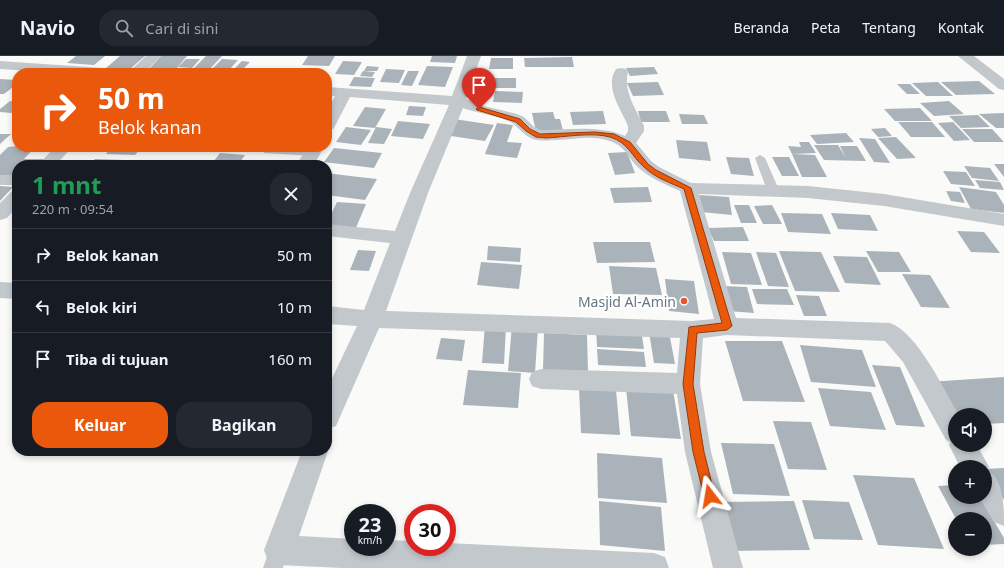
<!DOCTYPE html>
<html lang="id">
<meta charset="utf-8">
<style>
:root{--surface:#171b24;--page:#242831;--text:#f1f3f6;--muted:#9ea1a6;--line:#363941;--accent:#ea580c}
body{margin:0;font-family:"Noto Sans",sans-serif;background:var(--page);color:var(--text);height:100vh;display:flex;flex-direction:column;font-size:15px;white-space:nowrap}
*{box-sizing:border-box;margin:0}
p{font-size:13px;color:var(--muted)}
.icon{flex:none;width:22px;height:22px;fill:none;stroke:currentColor;stroke-width:2;stroke-linecap:round;stroke-linejoin:round}
.map{position:relative;flex:1;overflow:hidden}
.panel{position:absolute;left:12px;top:104px;width:320px;height:296px;display:flex;flex-direction:column;background:var(--surface);border-radius:16px;box-shadow:0 2px 6px #0003}
.panel>*{flex:none}
.guide{position:absolute;left:12px;top:12px;width:320px;height:84px;border-radius:16px;box-shadow:0 2px 6px #0003;background:#ea580c;color:#fff;overflow:hidden}
.tools{position:absolute;left:948px;top:352px;display:grid;gap:8px}
.tools a{display:grid;place-items:center;width:44px;height:44px;border-radius:50%;background:var(--surface);box-shadow:0 2px 6px #0003;font-size:20px}
.speed{position:absolute;left:344px;top:448px;display:flex;gap:8px;font-size:20px;font-weight:700;text-align:center}
.speed>*{display:grid;place-content:center;width:52px;height:52px;border-radius:50%;background:var(--surface);box-shadow:0 2px 6px #0003;line-height:1}
.speed small{font-size:10px;font-weight:400}
.speed .limit{border:6px solid #d22;background:#fff;color:#111}
.pin{position:absolute;display:grid;place-items:center;width:34px;height:34px;color:#fff;margin:-41px -17px;border-radius:50% 50% 50% 0;rotate:-45deg;box-shadow:0 0 4px #0007}
.pin .icon{rotate:45deg}
.me{position:absolute;width:44px;margin:-22px;rotate:346deg;stroke-linejoin:round;filter:drop-shadow(0 0 3px #0008)}
.turn{display:flex;align-items:center;gap:14px;height:84px;padding:0 20px;font-size:18px}
.turn .icon{width:52px;height:52px;stroke-width:2.5}
.turn b{display:block;font-size:28px;line-height:34px}
.round{display:grid;place-items:center;flex:none;width:42px;height:42px;border-radius:16px;background:var(--page)}
.headline{display:flex;align-items:center;justify-content:space-between;height:68px;padding:0 20px}
h1{font-size:24px;font-weight:700;line-height:30px;color:#1e9e55}
.primary-button{display:flex;gap:8px;margin-top:auto;padding:8px 20px}
.primary-button a{flex:1;height:46px;border-radius:16px;background:var(--accent);color:#fff;font-size:16px;font-weight:700;line-height:46px;text-align:center}
.primary-button a+a{background:var(--page);color:var(--text)}
ul{padding:0;list-style:none}
li{display:flex;align-items:center;gap:12px;height:52px;padding:0 20px;border-top:1px solid var(--line)}
li div{flex:1}
li b{display:block;font-size:15px}
li em{font-style:normal}
header{display:flex;align-items:center;gap:24px;box-sizing:border-box;height:56px;padding:0 20px;background:var(--surface);border-bottom:1px solid var(--line)}
header strong{font-size:19px}
nav{display:flex;gap:22px;margin-inline-start:auto;font-size:14px}
.search{width:280px;height:36px;background:var(--page);display:flex;align-items:center;gap:10px;box-sizing:border-box;padding:0 14px;border-radius:16px;color:var(--muted);font-size:15px}
.map>svg:first-child{display:block}
.building{fill:#aab3b9}
.lines{fill:none;stroke-linecap:round;stroke-linejoin:round}
.service{fill:#c3c8cc;fill-rule:evenodd}
.minor{fill:#c3c8cc;fill-rule:evenodd}
.route{fill:#ea580c;stroke:#983908}
.poi-dot{fill:#e4572e;stroke:#fff;stroke-width:1.5}
.labels{text-anchor:middle;dominant-baseline:central;stroke-width:4;stroke-linejoin:round;paint-order:stroke}
.poi-label{font-size:14px;fill:#657683;stroke:#fff;text-anchor:end}
</style>
<header>
<strong>Navio</strong>
<div class="search"><svg class="icon" aria-label="search" viewBox="0 0 24 24"><circle cx="10" cy="10" r="6"/><path d="M15 15l6 6"/></svg>Cari di sini</div>
<nav><a>Beranda</a><a>Peta</a><a>Tentang</a><a>Kontak</a></nav>
</header>
<div class="map">
<svg width="1004" height="512" viewBox="0 0 1004 512">
<rect width="100%" height="100%" fill="#fafaf8"/>
<!-- building -->
<path class="building" d="M76,0h29l-11,9 -27,-2z
M120,0h25l-15,13 -24,-1z
M161,0h26l-11,13 -26,-1z
M206,0h16l-14,15 -16,-1z
M308,0h27l-6,10 -27,-1z
M432,0h25l-2,7 -25,-1z
M572,1l2,10h-49l-1,-9z
M491,2h22v11h-24z
M186,3h14l-8,9 -14,-1z
M222,3l16,1 -10,11 -17,-1z
M242,5l8,1 -8,8 -8,-1z
M343,5l19,1 -8,13 -19,-1z
M367,10l12,1 -2,4h-13z
M427,10l26,1 -8,20 -27,-2z
M654,11l4,7 -28,2 -4,-8z
M386,13l19,1 -6,13 -19,-1z
M270,14h25l-2,3h-25z
M363,15l12,1 -3,5 -12,-1z
M408,15h11l-7,15 -11,-1z
M354,21l21,1 -4,9 -22,-1z
M489,22h27v10h-27z
M0,23l17,1v4l-13,10h-4z
M979,25l16,13 -39,1 -15,-13z
M658,26l6,13 -31,1 -6,-13z
M938,26l15,14h-27l-14,-13z
M897,28h13l10,10h-13z
M495,35l28,1 -1,11 -29,-1z
M10,45l7,1v6l-6,5 -11,-1v-3z
M949,45l15,13 -30,2 -14,-13z
M409,50l17,1 -3,9 -17,-1z
M365,51l21,2 -11,19 -22,-2z
M920,52l12,13h-37l-11,-12z
M603,55l3,13 -33,1 -3,-13z
M638,55h28l4,11h-29z
M553,56l2,7h5l3,12 -27,1 -4,-19z
M1004,57v15h-8l-17,-14z
M679,58l25,1 4,9h-26z
M978,59l12,12 -29,1 -12,-12z
M454,63l40,6 -9,16 -41,-6z
M398,65l32,3 -7,15 -32,-3z
M898,66h34l13,15h-34z
M953,66l17,18 -16,1 -16,-18z
M497,67l16,2 -6,17 15,1 -5,15 -32,-4z
M346,71l25,3 -10,15 -25,-3z
M376,71l16,2 -8,15 -16,-1z
M885,72l7,8 -14,1 -7,-8z
M962,73h30l12,13h-30z
M846,77l8,9 -37,2 -7,-9z
M0,78h11l-11,10z
M896,81l20,21 -19,1 -19,-21z
M859,82l16,1 15,24 -16,-1z
M676,84l31,2 4,19 -32,-3z
M799,86h10l7,11 -24,1 -4,-8 13,1z
M814,89h24l8,13 -6,-12h17l9,15 -42,-1z
M17,90l18,1 -11,12h21l-5,6h-23v12h-17v-22l8,-8z
M112,91h30l-7,8 -29,-1z
M334,92l48,5 -8,15 -50,-6z
M627,96l8,21 -20,2 -7,-22z
M220,97l25,2 -7,10h-27z
M792,98l23,1 12,22h-25z
M726,101l23,1 5,18 -23,-2z
M772,101h17l10,19h-17z
M95,103l28,1 -4,5h-30z
M247,106l23,2v1h-25z
M994,108h10v13z
M964,110l26,2 9,13 -27,-3z
M943,115l23,1 9,14 -24,-2z
M327,117l23,3 27,3 -12,21 -38,-5z
M975,124l25,2 4,8 -24,-2z
M0,130l13,1 -13,14z
M648,131l4,15 -38,1 -4,-15z
M959,131l37,5 8,13v8l-33,-4z
M946,135l14,1 5,11 -14,-2z
M699,139l30,2 3,18 -31,-3z
M337,146l29,2 -11,26 -28,-2v-5z
M734,149h15l8,18h-16z
M772,149l10,19h-19l-9,-18z
M781,157l41,1 9,20 -43,-2z
M831,157l39,2 8,16 -40,-2z
M743,171l6,14h-35l-6,-13z
M957,175l27,1 16,21 -29,-1z
M593,186h57l5,20 -58,1z
M488,190l33,2 -1,14 -33,-2z
M358,194l18,1 -7,20 -19,-1z
M779,195l42,1 19,40 -45,-1z
M866,195l33,1 12,20h-33z
M722,196l29,1 11,32 -31,-1z
M756,196l20,1 13,34 -21,-1z
M833,200l34,1 14,28 -36,-2z
M481,206l41,3 -3,24 -42,-4z
M609,210l47,2 6,27 -49,-1z
M902,218l28,1 20,33 -29,-1z
M665,223l29,2 5,33 -30,-3z
M722,230l25,1 7,26 -26,-2z
M752,233h35l7,16 -37,-1z
M796,239l23,1 8,20h-23z
M485,269l21,1 -2,38 -22,-1z
M512,269l26,2 -3,46 -27,-2z
M596,272l45,2 3,19 -47,-2z
M649,276h20l6,32 -21,-1z
M544,277l43,2 1,37 -45,-2z
M441,282l24,2 -3,21 -26,-2z
M725,285h57l23,61 -62,-1z
M800,289l62,5 14,37 -65,-5z
M597,293l47,3 2,15 -48,-2z
M872,309l28,2 25,60 -29,-2z
M468,314l53,3 -3,35 -55,-3z
M1004,321v46l-19,1v-9h-30v8l-27,-41z
M579,332l37,2 4,45 -39,-2z
M626,332l47,2 8,49 -50,-3z
M818,332l53,4 15,38 -56,-4z
M773,365l38,1 16,48 -39,-1z
M721,387l53,1 16,52 -57,-2z
M597,397l65,5 5,45 -69,-5z
M1004,412v32l-19,-28v-3z
M853,419l61,3 30,71 -66,-4z
M955,429v12h25l24,41v6l-19,1v-26h-29l-18,-33z
M802,444l47,2 14,38 -49,-1z
M599,445l62,6 4,44 -65,-6z
M794,445l16,49 -81,1 -13,-49z"/>
<g class="lines">
<!-- service -->
<path class="service" d="M268,92l45,2 5,3 -5,3 -49,-3 -1,-2 1,-2z
M760,99l5,3 14,32 -2,3h-8l-2,-3 -12,-32z
M279,485l7,2 2,7 -5,18h-20l9,-25z"/>
<!-- minor -->
<path class="minor" d="M146,0h15l-17,17h-84l-60,-4v-8l131,9z
M467,0h14l-15,43 18,7 33,8 7,3 10,10 7,3c27,0 58,-5 84,6l3,-5v-5c-7,-17 -24,-39 -12,-57l5,-1 5,1 2,3c-5,20 8,37 16,54v5l-8,12 15,18 8,6 32,16 117,3 76,8 120,20v12l-120,-20 -76,-8 -109,-4 37,124 154,5c27,9 54,67 69,92h-4v30h22l12,22 -2,3c17,9 17,36 17,56l-10,-4 -15,-25h6v-30h-25l-11,-22 1,-3 -4,-2 -43,-78 -18,-21 -158,-6 -24,3 -3,46 11,68 32,116h-30l-28,-116 -8,-58 -136,-5 -9,-3 -3,-7 3,-7 9,-3 136,4 3,-35 -301,-10 -43,98 -9,3v-40l30,-63 -30,-2v-18l37,4 26,-67 -63,-7v-12l68,7 15,-38 39,-88 -99,-8 -15,29 -2,3 -6,2v-20l8,-15 -8,-1v-8l125,9zM463,52c13,5 38,8 49,15 9,6 13,15 25,17 23,3 50,-7 73,1 18,7 17,17 30,28 11,10 27,16 40,22l34,128 -22,2 -306,-10 42,-118z
M958,0h16l30,23v11l-5,-1z
M55,91h17l-16,18h-18z
M308,91h16l-10,18h-18z
M0,119h17v10h-17z
M17,134v17l-10,11 -7,2v-17l11,-11z
M0,226l17,1v16l-17,-1z
M327,392l1,3 -29,85 54,3v8h34v-7l26,1v6h34v-4l207,10 11,4 4,11h-327l-63,-3 -11,-4 -4,-11 38,-99h25z"/>
</g>
<!-- route -->
<path class="route" d="M479,51l41,12 10,10 10,5 55,-2 19,2 16,8 18,22 8,6 35,18 41,138 -5,4 -30,3 -4,51 11,68 11,44 -1,4 -4,1 -5,-1 -12,-48 -10,-68 6,-57 33,-4 -38,-134c-13,-6 -29,-11 -40,-22 -13,-11 -15,-24 -34,-30 -18,-5 -45,0 -64,1l-10,-1 -10,-6 -10,-9 -39,-12 -1,-1z"/>
<!-- markers -->
<circle class="poi-dot" cx="684" cy="245" r="4"/>
<g class="labels">
<!-- poi labels -->
<g class="poi-label">
<text x="676" y="245">Masjid Al-Amin</text>
</g>
</g>
</svg>
<div class="tools">
<a><svg class="icon" aria-label="sound" viewBox="0 0 24 24"><path d="M4 9h4l5-4v14l-5-4H4zM17 9q2 3 0 6"/></svg></a>
<a>+</a>
<a>−</a>
</div>
<div class="speed"><div>23<small>km/h</small></div><div class="limit">30</div></div>
<div class="pin" style="left:479px;top:53px;background:#d93025"><svg class="icon" aria-label="arrive" viewBox="0 0 24 24"><path d="M6 21V4h12l-3 4 3 4H6"/></svg></div>
<svg class="me" style="left:710px;top:440px" viewBox="-20 -20 40 40"><path d="M0-17L14 15 0 8-14 15z" fill="#ea580c" stroke="#fff" stroke-width="4"/></svg>
<div class="guide">
<div class="turn"><svg class="icon" aria-label="right" viewBox="0 0 24 24"><path d="M7 20v-9h11M14 6l5 5-5 5"/></svg><div><b>50 m</b>Belok kanan</div></div>
</div>
<section class="panel">
<div class="headline"><div><h1>1 mnt</h1><p>220 m · 09:54</p></div><a class="round"><svg class="icon" aria-label="close" viewBox="0 0 24 24"><path d="M6 6l12 12M18 6L6 18"/></svg></a></div>
<ul>
<li><svg class="icon" aria-label="right" viewBox="0 0 24 24"><path d="M7 20v-9h11M14 6l5 5-5 5"/></svg><div><b>Belok kanan</b></div><em>50 m</em></li>
<li><svg class="icon" aria-label="left" viewBox="0 0 24 24"><path d="M17 20v-9H6M10 6l-5 5 5 5"/></svg><div><b>Belok kiri</b></div><em>10 m</em></li>
<li><svg class="icon" aria-label="arrive" viewBox="0 0 24 24"><path d="M6 21V4h12l-3 4 3 4H6"/></svg><div><b>Tiba di tujuan</b></div><em>160 m</em></li>
</ul>
<div class="primary-button"><a>Keluar</a><a>Bagikan</a></div>
</section>
</div>
